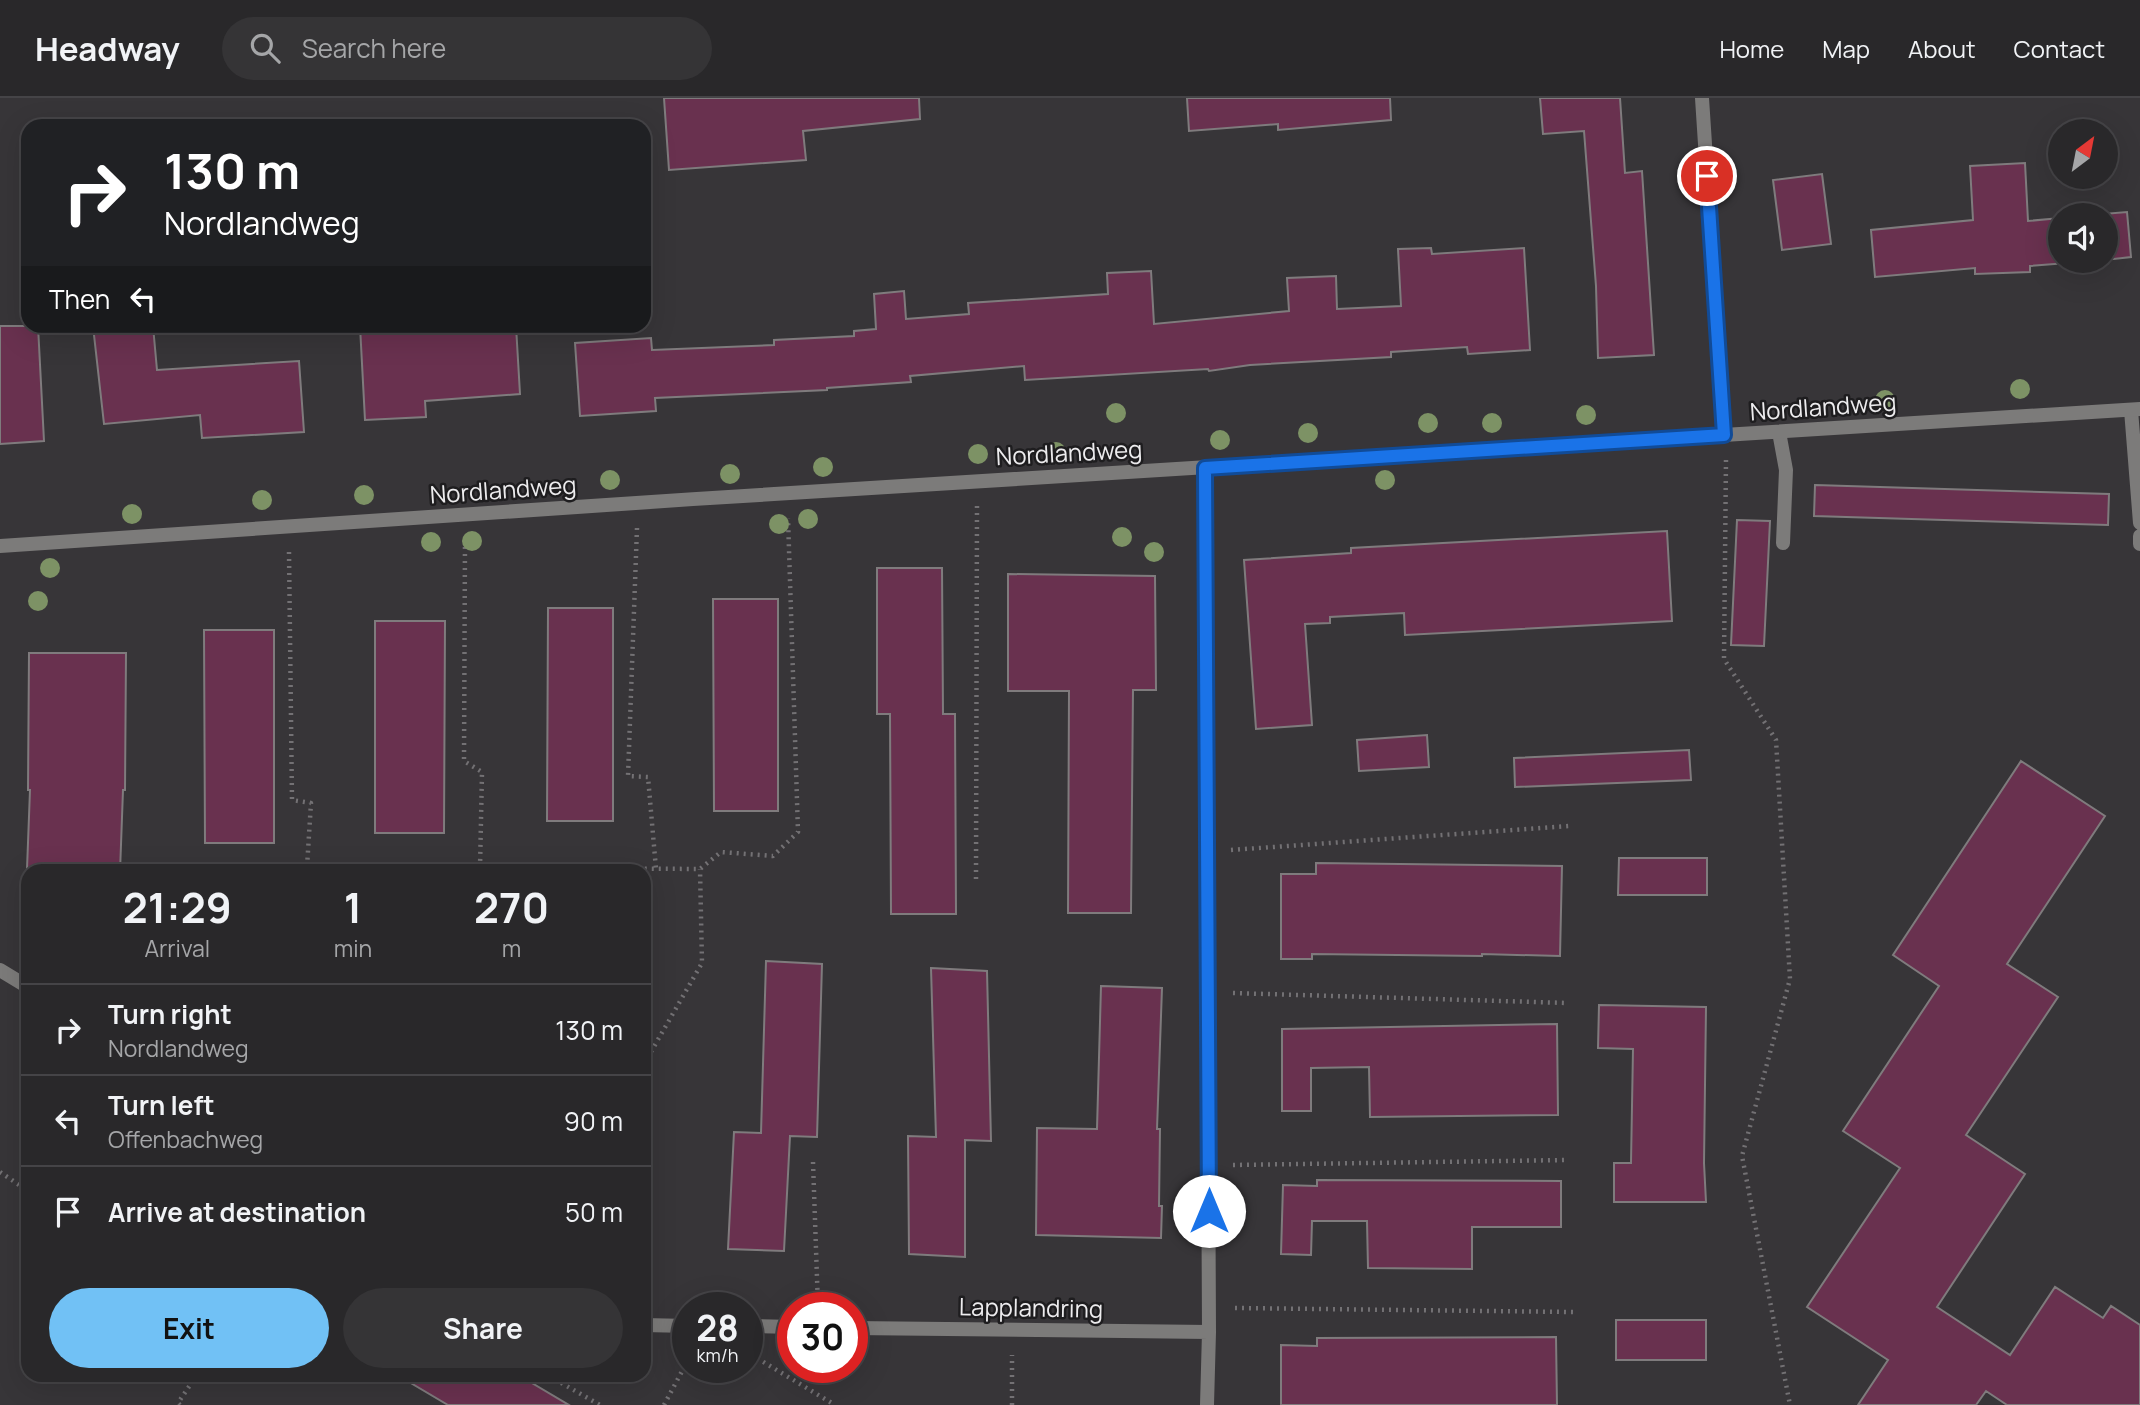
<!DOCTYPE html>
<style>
:root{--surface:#29282a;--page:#353436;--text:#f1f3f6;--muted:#a5a6a8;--line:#454447;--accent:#71c1f5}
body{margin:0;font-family:Manrope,sans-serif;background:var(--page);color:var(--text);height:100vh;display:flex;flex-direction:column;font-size:26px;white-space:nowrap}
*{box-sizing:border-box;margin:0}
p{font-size:23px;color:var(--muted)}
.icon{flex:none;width:38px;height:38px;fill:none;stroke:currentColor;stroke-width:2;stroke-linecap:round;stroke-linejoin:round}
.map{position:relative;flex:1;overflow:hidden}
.side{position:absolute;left:21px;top:766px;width:630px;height:518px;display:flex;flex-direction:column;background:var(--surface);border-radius:21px;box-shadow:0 7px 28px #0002,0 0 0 2px var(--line)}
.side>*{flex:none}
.top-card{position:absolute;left:21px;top:21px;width:630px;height:214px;border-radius:21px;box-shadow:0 7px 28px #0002,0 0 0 2px var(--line);background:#202124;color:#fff;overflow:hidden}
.needle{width:46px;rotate:32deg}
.fabs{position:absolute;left:2048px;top:21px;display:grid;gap:14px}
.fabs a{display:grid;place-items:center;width:70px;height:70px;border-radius:50%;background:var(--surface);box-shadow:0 7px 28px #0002,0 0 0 2px var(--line);font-size:35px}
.speed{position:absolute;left:672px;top:1194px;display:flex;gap:14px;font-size:35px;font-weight:700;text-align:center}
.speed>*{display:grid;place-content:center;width:91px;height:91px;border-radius:50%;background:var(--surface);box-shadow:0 7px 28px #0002,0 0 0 2px var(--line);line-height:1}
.speed small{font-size:18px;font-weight:400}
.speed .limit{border:10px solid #d22;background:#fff;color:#111}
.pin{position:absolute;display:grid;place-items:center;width:60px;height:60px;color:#fff;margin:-30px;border:4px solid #fff;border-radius:50%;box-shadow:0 2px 7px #0007}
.me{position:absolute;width:77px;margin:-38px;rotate:0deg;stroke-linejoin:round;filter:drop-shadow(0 0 5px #0008)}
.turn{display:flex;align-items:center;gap:24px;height:147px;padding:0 28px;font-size:32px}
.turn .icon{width:91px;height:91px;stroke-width:2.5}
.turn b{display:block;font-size:49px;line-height:60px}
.then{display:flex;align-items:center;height:66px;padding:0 28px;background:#0003;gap:14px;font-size:26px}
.eta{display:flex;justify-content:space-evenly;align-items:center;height:119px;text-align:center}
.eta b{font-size:42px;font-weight:700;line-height:49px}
.button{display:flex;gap:14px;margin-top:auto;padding:14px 28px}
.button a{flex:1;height:80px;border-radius:42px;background:var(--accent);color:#111;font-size:28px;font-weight:700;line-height:80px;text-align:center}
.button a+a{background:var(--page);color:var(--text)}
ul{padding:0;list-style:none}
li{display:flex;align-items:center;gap:21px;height:91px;padding:0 28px;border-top:2px solid var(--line)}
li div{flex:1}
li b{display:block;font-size:26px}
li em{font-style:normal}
header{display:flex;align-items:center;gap:42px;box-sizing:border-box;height:98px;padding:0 35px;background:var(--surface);border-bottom:2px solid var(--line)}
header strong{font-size:33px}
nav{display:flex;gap:38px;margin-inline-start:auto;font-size:24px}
.search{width:490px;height:63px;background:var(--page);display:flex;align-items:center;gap:18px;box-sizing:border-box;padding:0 24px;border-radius:38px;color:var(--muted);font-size:26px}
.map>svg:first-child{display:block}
.building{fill:#69314f;stroke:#7f7b7d;stroke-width:2}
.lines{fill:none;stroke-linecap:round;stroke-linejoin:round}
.path{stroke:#737174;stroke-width:4.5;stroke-dasharray:2 5;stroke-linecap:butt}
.service{stroke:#7c7b7a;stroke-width:14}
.minor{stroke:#7c7b7a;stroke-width:14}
.tertiary{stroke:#7c7b7a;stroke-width:14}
.tree{fill:#7d9265}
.route-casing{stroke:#114b97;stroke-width:18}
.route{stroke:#1a73e8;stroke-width:12}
.labels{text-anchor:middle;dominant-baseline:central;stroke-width:5;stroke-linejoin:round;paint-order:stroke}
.street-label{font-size:24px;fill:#edecee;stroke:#1e1d1f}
</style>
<header>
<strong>Headway</strong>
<div class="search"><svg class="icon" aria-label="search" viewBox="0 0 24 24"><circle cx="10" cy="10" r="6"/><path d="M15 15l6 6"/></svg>Search here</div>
<nav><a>Home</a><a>Map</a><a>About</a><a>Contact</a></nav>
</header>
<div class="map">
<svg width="2140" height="1307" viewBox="0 0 2140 1307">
<rect width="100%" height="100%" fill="#373538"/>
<!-- building -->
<path class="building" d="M664,0h255l1,21 -117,12 3,29 -137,10z
M1187,0h203l1,22 -113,10v-6l-89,7z
M1540,0h80l5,75 17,-2 12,184 -56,3 -2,-72 -12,-155 -41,3z
M2025,65l3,58 32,-3v43h33l-63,5v6l-55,2v-6l-100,9 -4,-47 102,-10 -3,-54z
M1822,76l9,70 -49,6 -9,-70z
M2127,114l4,45 -26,3v-45h-14z
M1431,150l1,6 92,-6 6,102 -62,4 -1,-7 -76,5v5l-141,8 -41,6 -1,-2 -183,11 -1,-14 -114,10 1,6 -84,6v2l-172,8 1,13 -76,5 -5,-73 76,-5 1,12 122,-5v-5l80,-4v-5l22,-2 -2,-35 30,-3 2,28 63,-5 -1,-11 140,-9 -1,-21 44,-2 3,53 135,-13 -2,-33 49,-2 1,33 64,-3 -3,-57z
M0,228h38l6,115 -44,3z
M93,228h60l4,44 142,-9 5,71 -102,6 -2,-23 -96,9z
M360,228h156l4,68 -95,7 1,16 -61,3z
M1815,387l294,9 -1,31 -294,-9z
M1737,422l33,1 -6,125 -33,-1z
M1667,433l5,90 -267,14 -1,-22 -74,4v6l-25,1 7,101 -56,4 -12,-169 107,-7v-5z
M877,470h65l1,146h12l1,200h-65l-1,-200h-13z
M1008,476l147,2 1,114h-23l-2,223h-63l1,-222h-61z
M713,501h65v212h-64z
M548,510h65v213h-66z
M375,523h70l-1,212h-69z
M204,532h70v213h-69z
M29,555h97l-1,137h-2l-3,82 -93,-3 3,-79h-2z
M1427,637l2,32 -70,4 -2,-31z
M1689,652l2,30 -176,7 -1,-29z
M2021,663l84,55 -98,148 51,33 -92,138 59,39 -88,133 73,48 45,-68 48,31 8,-12 29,19v80h-133l-21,-14 -10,14h-118l30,-45 -81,-53 93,-139 -57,-37 96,-145 -46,-31z
M1619,760h88v37h-89z
M1316,765l246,3 -2,90 -78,-2v2l-170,-2v5h-31v-85h35z
M766,863l56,3 -5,173 -27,-1 -6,115 -56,-2 6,-117 27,1z
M931,870l56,3 4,170 -26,-1v117l-56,-3 -1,-118 28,1z
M1101,888l61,2 -5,141h3l-1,77h3l-1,32 -125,-3 1,-107 60,1z
M1599,907l107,2 -2,156 2,39h-92v-39h17l2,-114 -35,-1z
M1557,926l1,91 -188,2 -1,-50 -58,1v43h-29v-82z
M1317,1082l244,1v46h-89v42l-104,-1 -1,-47h-55l-1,34 -30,-1 2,-69 34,1z
M1616,1222h90v40h-90z
M1556,1239l1,68h-276v-60l36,1v-8z
M399,1278h121l49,29h-121z"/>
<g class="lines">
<!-- path -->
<path class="path" d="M1726,362l-2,199 52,81 14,239 -48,177 48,249
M637,430l-9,248 20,1 8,92
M465,442l-1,221 18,11 -2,96
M289,454l3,248 19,3 -4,64
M1231,752l338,-24
M220,774l7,-6 473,3 21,-17 52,4 25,-24 -10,-314
M976,781l1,-374
M1233,895l335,10
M644,966l58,-101 -2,-94
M813,1064l5,145
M1233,1067l335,-5
M0,1074l28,19
M1235,1210l339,4
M753,1255l2,4 80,48
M549,1278l51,29
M180,1307l-2,-2 18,-27
M664,1307l24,-45
M1012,1307v-50"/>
<!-- service -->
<path class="service" d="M2131,312l9,113
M1779,334l7,38 -3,73
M2140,446v-8"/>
<!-- minor -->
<path class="minor" d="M1702,0l22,337
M1205,370l4,864 -2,73
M0,872l28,17
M644,1227l44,1
M747,1228l46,1
M852,1230l357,4"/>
<!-- tertiary -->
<path class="tertiary" d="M0,448c713,-51 1427,-92 2140,-137"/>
</g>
<!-- trees -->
<g class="tree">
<circle cx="2020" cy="291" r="10"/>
<circle cx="1885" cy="302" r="10"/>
<circle cx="1116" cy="315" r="10"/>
<circle cx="1586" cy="317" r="10"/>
<circle cx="1428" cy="325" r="10"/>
<circle cx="1492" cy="325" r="10"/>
<circle cx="1308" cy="335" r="10"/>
<circle cx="1220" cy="342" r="10"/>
<circle cx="1056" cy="354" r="10"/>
<circle cx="978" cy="356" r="10"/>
<circle cx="823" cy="369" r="10"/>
<circle cx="730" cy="376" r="10"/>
<circle cx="610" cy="382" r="10"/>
<circle cx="1385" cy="382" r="10"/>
<circle cx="364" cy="397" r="10"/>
<circle cx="262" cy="402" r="10"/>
<circle cx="132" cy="416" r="10"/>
<circle cx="808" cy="421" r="10"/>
<circle cx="779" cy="426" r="10"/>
<circle cx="1122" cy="439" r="10"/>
<circle cx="472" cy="443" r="10"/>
<circle cx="431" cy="444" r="10"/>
<circle cx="1154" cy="454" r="10"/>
<circle cx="50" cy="470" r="10"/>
<circle cx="38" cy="503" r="10"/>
</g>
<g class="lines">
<defs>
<path id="route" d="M1209,1113l-4,-743 519,-33 -17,-259"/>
</defs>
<!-- route casing -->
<use href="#route" class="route-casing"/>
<!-- route -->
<use href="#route" class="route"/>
</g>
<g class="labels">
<!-- street labels -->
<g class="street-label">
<text transform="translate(1823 308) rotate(-4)">Nordlandweg</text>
<text transform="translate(1069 354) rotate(-3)">Nordlandweg</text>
<text transform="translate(503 391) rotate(-4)">Nordlandweg</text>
<text transform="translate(1031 1209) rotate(1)">Lapplandring</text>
</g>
</g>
</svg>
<div class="fabs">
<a><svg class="needle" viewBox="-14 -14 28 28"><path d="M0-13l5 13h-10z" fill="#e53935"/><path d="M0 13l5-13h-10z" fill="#a5a6a8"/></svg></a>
<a><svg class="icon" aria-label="sound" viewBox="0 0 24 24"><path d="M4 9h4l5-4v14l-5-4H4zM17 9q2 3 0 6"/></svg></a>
</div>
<div class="speed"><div>28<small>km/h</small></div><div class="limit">30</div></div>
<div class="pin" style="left:1707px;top:78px;background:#d93025"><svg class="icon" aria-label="arrive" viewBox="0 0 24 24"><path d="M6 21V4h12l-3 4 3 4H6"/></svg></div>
<svg class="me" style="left:1209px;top:1113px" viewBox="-20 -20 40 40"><circle r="19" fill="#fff"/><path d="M0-13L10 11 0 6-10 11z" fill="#1a73e8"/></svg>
<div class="top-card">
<div class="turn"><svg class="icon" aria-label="right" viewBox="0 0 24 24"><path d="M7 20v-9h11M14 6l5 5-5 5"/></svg><div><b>130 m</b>Nordlandweg</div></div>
<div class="then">Then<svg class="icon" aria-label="left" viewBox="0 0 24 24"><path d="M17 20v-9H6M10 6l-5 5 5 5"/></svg></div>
</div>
<section class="side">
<div class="eta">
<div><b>21:29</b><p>Arrival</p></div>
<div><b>1</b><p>min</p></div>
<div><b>270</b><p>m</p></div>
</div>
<ul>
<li><svg class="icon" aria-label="right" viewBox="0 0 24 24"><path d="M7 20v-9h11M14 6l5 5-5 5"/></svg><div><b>Turn right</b><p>Nordlandweg</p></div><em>130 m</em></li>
<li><svg class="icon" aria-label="left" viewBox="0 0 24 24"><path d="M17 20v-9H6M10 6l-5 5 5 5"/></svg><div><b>Turn left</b><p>Offenbachweg</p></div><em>90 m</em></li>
<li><svg class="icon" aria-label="arrive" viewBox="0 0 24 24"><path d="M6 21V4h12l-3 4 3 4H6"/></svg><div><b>Arrive at destination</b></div><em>50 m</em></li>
</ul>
<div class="button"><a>Exit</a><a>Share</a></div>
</section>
</div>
